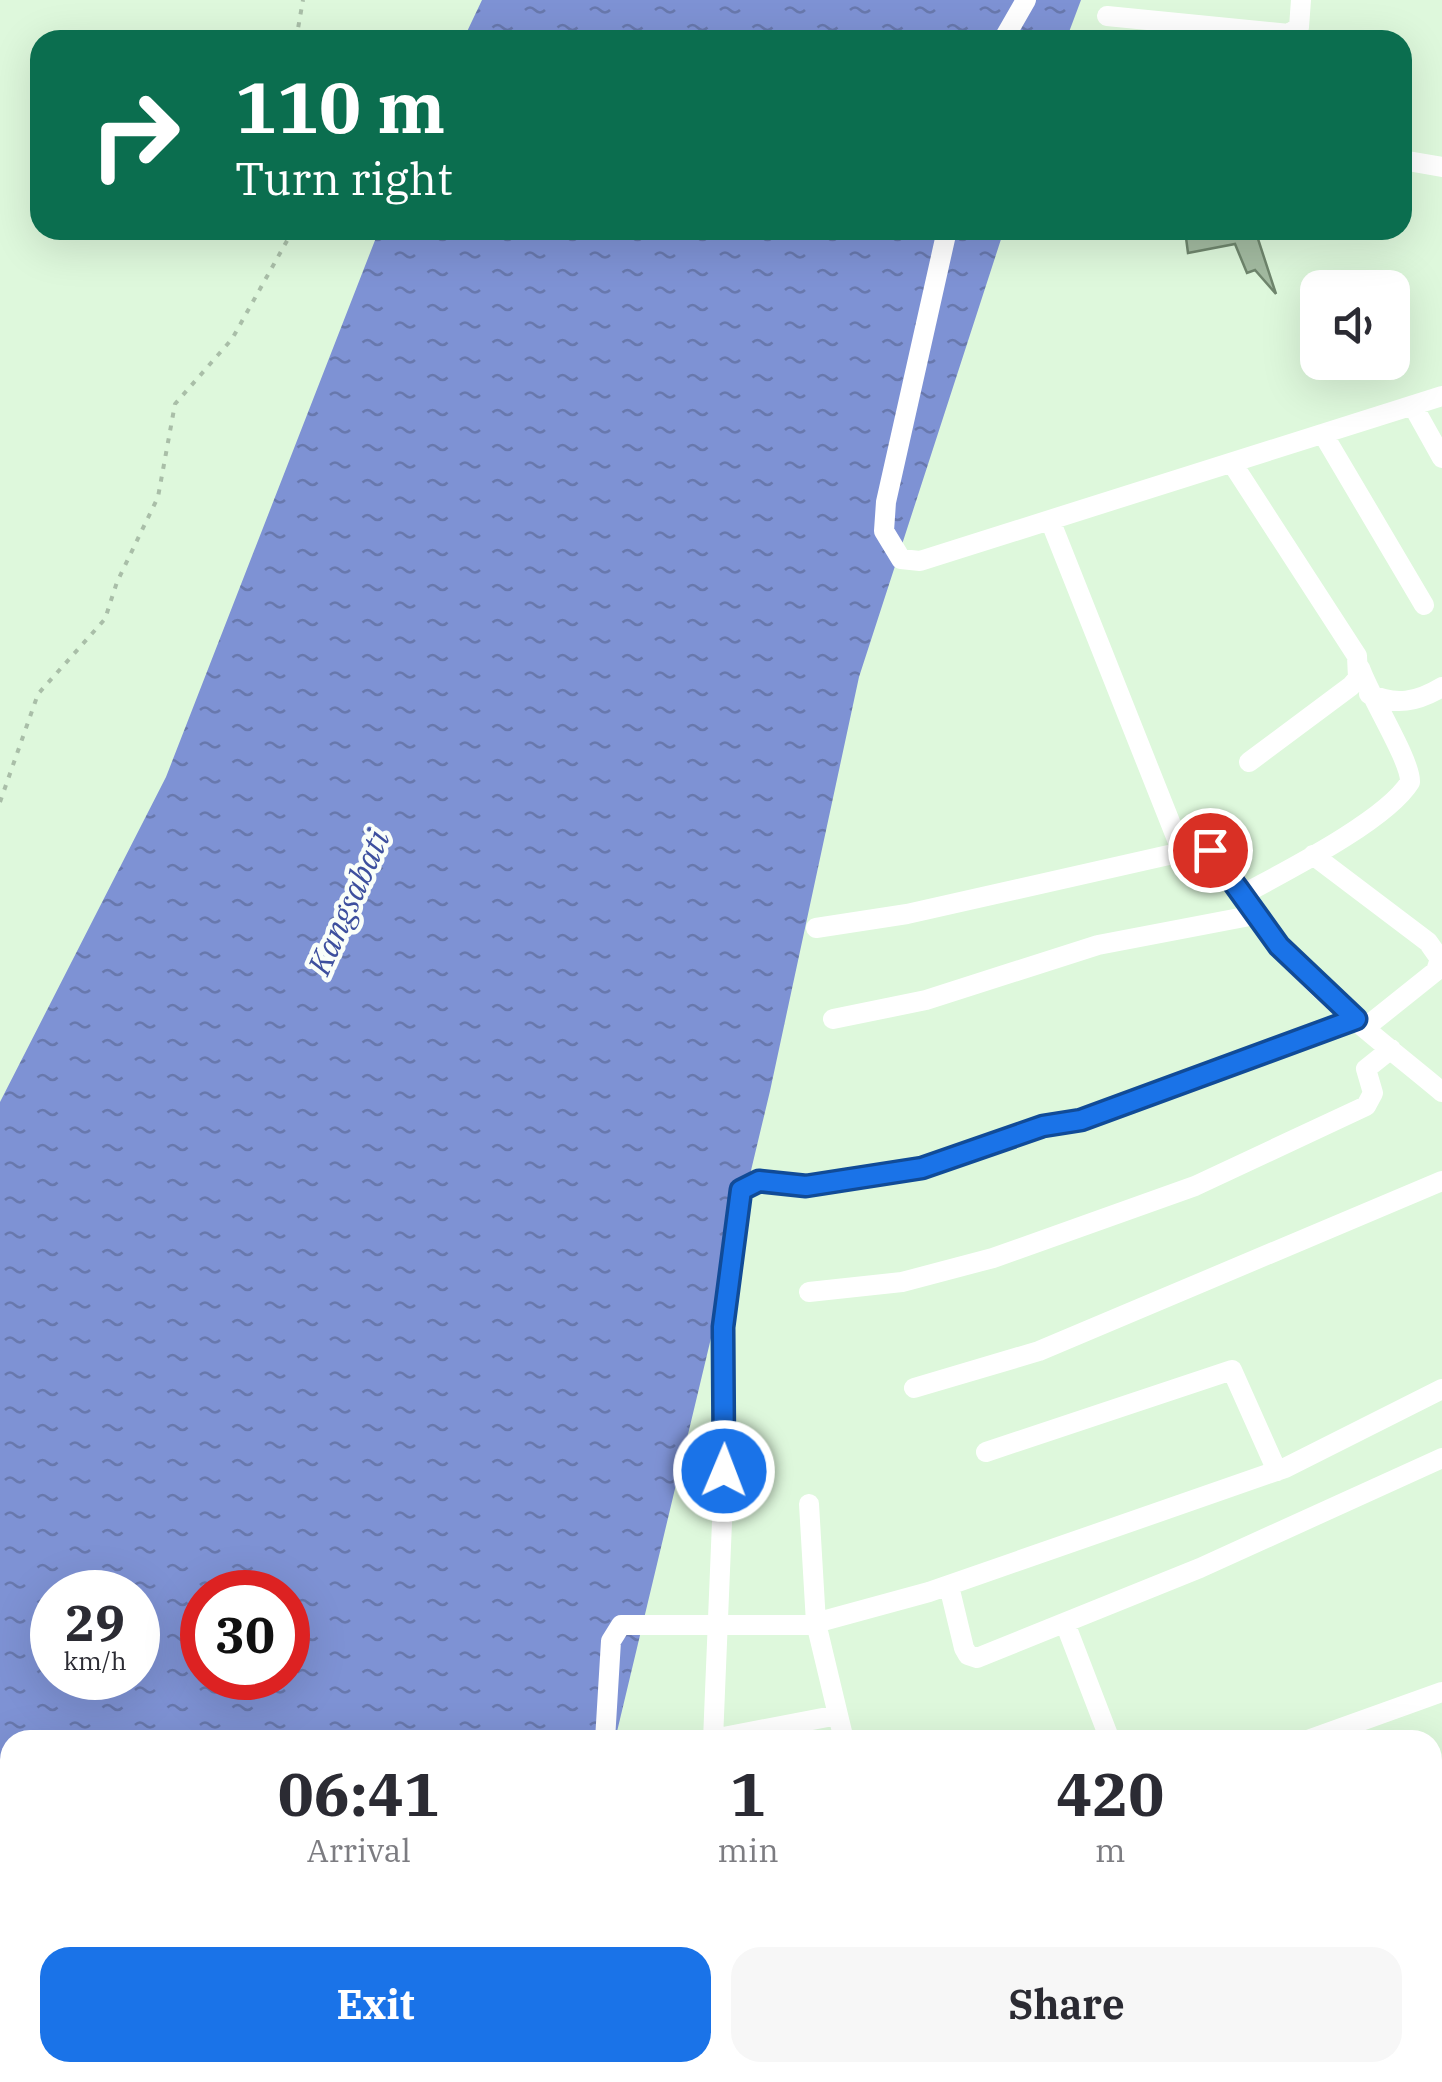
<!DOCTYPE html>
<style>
:root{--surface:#fff;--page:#f7f7f7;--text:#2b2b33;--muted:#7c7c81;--accent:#1a73e8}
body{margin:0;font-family:"IBM Plex Serif",serif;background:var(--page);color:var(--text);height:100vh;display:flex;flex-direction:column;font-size:38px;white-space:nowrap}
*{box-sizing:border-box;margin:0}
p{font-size:32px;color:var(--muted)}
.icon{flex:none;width:55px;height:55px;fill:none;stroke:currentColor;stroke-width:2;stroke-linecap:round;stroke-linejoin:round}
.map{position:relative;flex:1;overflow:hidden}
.sheet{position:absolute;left:0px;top:1730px;width:1442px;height:352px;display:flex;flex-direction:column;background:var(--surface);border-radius:30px 30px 0 0;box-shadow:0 10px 40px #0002}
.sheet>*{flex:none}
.guide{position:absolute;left:30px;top:30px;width:1382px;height:210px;border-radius:30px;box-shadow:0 10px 40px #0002;background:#0b6e4f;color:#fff;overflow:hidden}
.fabs{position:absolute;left:1300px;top:270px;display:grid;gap:20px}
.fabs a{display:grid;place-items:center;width:110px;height:110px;border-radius:20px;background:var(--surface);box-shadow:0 10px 40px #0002;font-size:50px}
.speed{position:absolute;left:30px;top:1570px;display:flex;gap:20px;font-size:50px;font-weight:700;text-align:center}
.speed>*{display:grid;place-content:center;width:130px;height:130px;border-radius:50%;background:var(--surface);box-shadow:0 10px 40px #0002;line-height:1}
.speed small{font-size:25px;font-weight:400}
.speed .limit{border:15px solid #d22;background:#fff;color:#111}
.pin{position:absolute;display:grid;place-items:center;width:85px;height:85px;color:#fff;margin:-42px;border:5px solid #fff;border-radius:50%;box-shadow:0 2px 10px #0007}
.me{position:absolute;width:110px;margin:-55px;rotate:1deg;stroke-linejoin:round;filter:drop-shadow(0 0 8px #0008)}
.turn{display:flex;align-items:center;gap:35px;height:210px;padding:0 40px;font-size:45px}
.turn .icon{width:130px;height:130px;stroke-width:2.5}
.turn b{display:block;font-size:70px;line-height:85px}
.eta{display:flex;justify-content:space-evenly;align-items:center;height:170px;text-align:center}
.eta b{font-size:60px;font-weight:800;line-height:70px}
.button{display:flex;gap:20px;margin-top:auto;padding:20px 40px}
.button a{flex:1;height:115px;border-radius:30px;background:var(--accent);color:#fff;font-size:40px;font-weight:800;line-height:115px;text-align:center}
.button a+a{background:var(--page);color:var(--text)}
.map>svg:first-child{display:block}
.water{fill:url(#water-ripples);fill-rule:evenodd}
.building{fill:#a3bba1;stroke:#6f866d;stroke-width:2.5}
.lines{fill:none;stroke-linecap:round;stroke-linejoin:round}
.path{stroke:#a9bea8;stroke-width:4;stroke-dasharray:5 8;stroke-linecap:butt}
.minor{stroke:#fff;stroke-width:20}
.route-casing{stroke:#114b97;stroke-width:25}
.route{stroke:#1a73e8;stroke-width:18}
.labels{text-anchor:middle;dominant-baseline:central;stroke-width:9;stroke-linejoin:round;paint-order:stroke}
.water-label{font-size:32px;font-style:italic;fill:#3d4f9e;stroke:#f9fef9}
</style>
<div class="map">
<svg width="1442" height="2082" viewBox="0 0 1442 2082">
<defs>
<pattern id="water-ripples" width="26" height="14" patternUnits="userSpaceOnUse" patternTransform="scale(2.5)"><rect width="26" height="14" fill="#7e92d4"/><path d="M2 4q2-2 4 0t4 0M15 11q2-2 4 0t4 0" fill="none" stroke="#6878ad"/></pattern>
</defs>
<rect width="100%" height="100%" fill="#def8dc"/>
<!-- water -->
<path class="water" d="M482,0h599l-15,40h-603z
M379,230h625l-145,447 -89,414 -155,649h-605v332l532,1 -2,9h-540v-980l166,-325zM52,1592h86v86h-86zM202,1592h86v86h-86z"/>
<!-- building -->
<path class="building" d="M1185,230h84l1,7 -12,2 18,55 -21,-24 -8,3 -12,-29 -47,9z"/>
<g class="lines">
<!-- path -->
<path class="path" d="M296,40l7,-40
M0,802l38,-108 67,-75 12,-37 41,-85 17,-93 57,-65 61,-109"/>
<!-- minor -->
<path class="minor" d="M1107,16l182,18 10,-7 2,-27
M1003,40l23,-40
M1402,160l40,7
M947,230l-61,272 -2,29 17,28 19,2 522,-165
M1413,406l29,52
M1323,434l101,171
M1232,463l125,193 1,22 -7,8 -102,76
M1050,520l132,332
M1369,694c27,12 48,8 73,-7
M1313,855l115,87 12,17 -4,12 -70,56
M1242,895c42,-23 144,-74 168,-113 1,-21 -40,-85 -50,-114
M816,928l91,-14 297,-67c24,11 55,75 75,99 47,55 108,100 163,146
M833,1019l93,-19 172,-55 157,-30
M809,1292l93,-10 91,-24 202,-72 171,-80 7,-13 -7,-24 25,-20
M914,1388l125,-37 403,-170
M986,1452l246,-82 45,101
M809,1504l7,119 28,117
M949,1586l15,62 4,7 9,3 223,-90 242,-110
M1065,1623l45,117
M713,1739l125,-24
M605,1740l6,-99 10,-16h187l121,-33 356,-124 157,-79
M713,1740l12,-291 -2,-122 18,-137 18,-9 47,5 115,-17 122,-43 38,-5 275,-102
M1308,1740l134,-48
M1432,1874l10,-5
M1239,2072l4,10
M548,2082v-10
M693,2082l1,-10"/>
</g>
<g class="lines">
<defs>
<path id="route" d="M724,1471l-1,-144 18,-137 18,-9 47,5 116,-18 121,-42 38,-6 275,-101 -77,-73 -69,-96"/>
</defs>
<!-- route casing -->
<use href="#route" class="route-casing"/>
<!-- route -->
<use href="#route" class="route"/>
</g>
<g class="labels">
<!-- water labels -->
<g class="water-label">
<text transform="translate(348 902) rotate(-66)">Kangsabati</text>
</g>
</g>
</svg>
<div class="fabs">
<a><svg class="icon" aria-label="sound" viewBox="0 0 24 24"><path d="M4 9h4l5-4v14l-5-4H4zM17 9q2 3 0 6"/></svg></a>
</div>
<div class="speed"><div>29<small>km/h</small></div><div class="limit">30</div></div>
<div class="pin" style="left:1210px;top:850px;background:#d93025"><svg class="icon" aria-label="arrive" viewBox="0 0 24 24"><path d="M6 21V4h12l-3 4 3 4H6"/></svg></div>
<svg class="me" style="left:724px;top:1471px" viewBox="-20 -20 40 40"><circle r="17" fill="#1a73e8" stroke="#fff" stroke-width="3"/><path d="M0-11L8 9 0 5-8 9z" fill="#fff"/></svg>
<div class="guide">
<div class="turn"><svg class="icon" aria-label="right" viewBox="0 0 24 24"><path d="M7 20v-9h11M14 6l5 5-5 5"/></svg><div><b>110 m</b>Turn right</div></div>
</div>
<section class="sheet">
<div class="eta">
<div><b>06:41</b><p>Arrival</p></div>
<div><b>1</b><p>min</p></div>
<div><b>420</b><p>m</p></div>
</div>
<div class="button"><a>Exit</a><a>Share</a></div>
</section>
</div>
